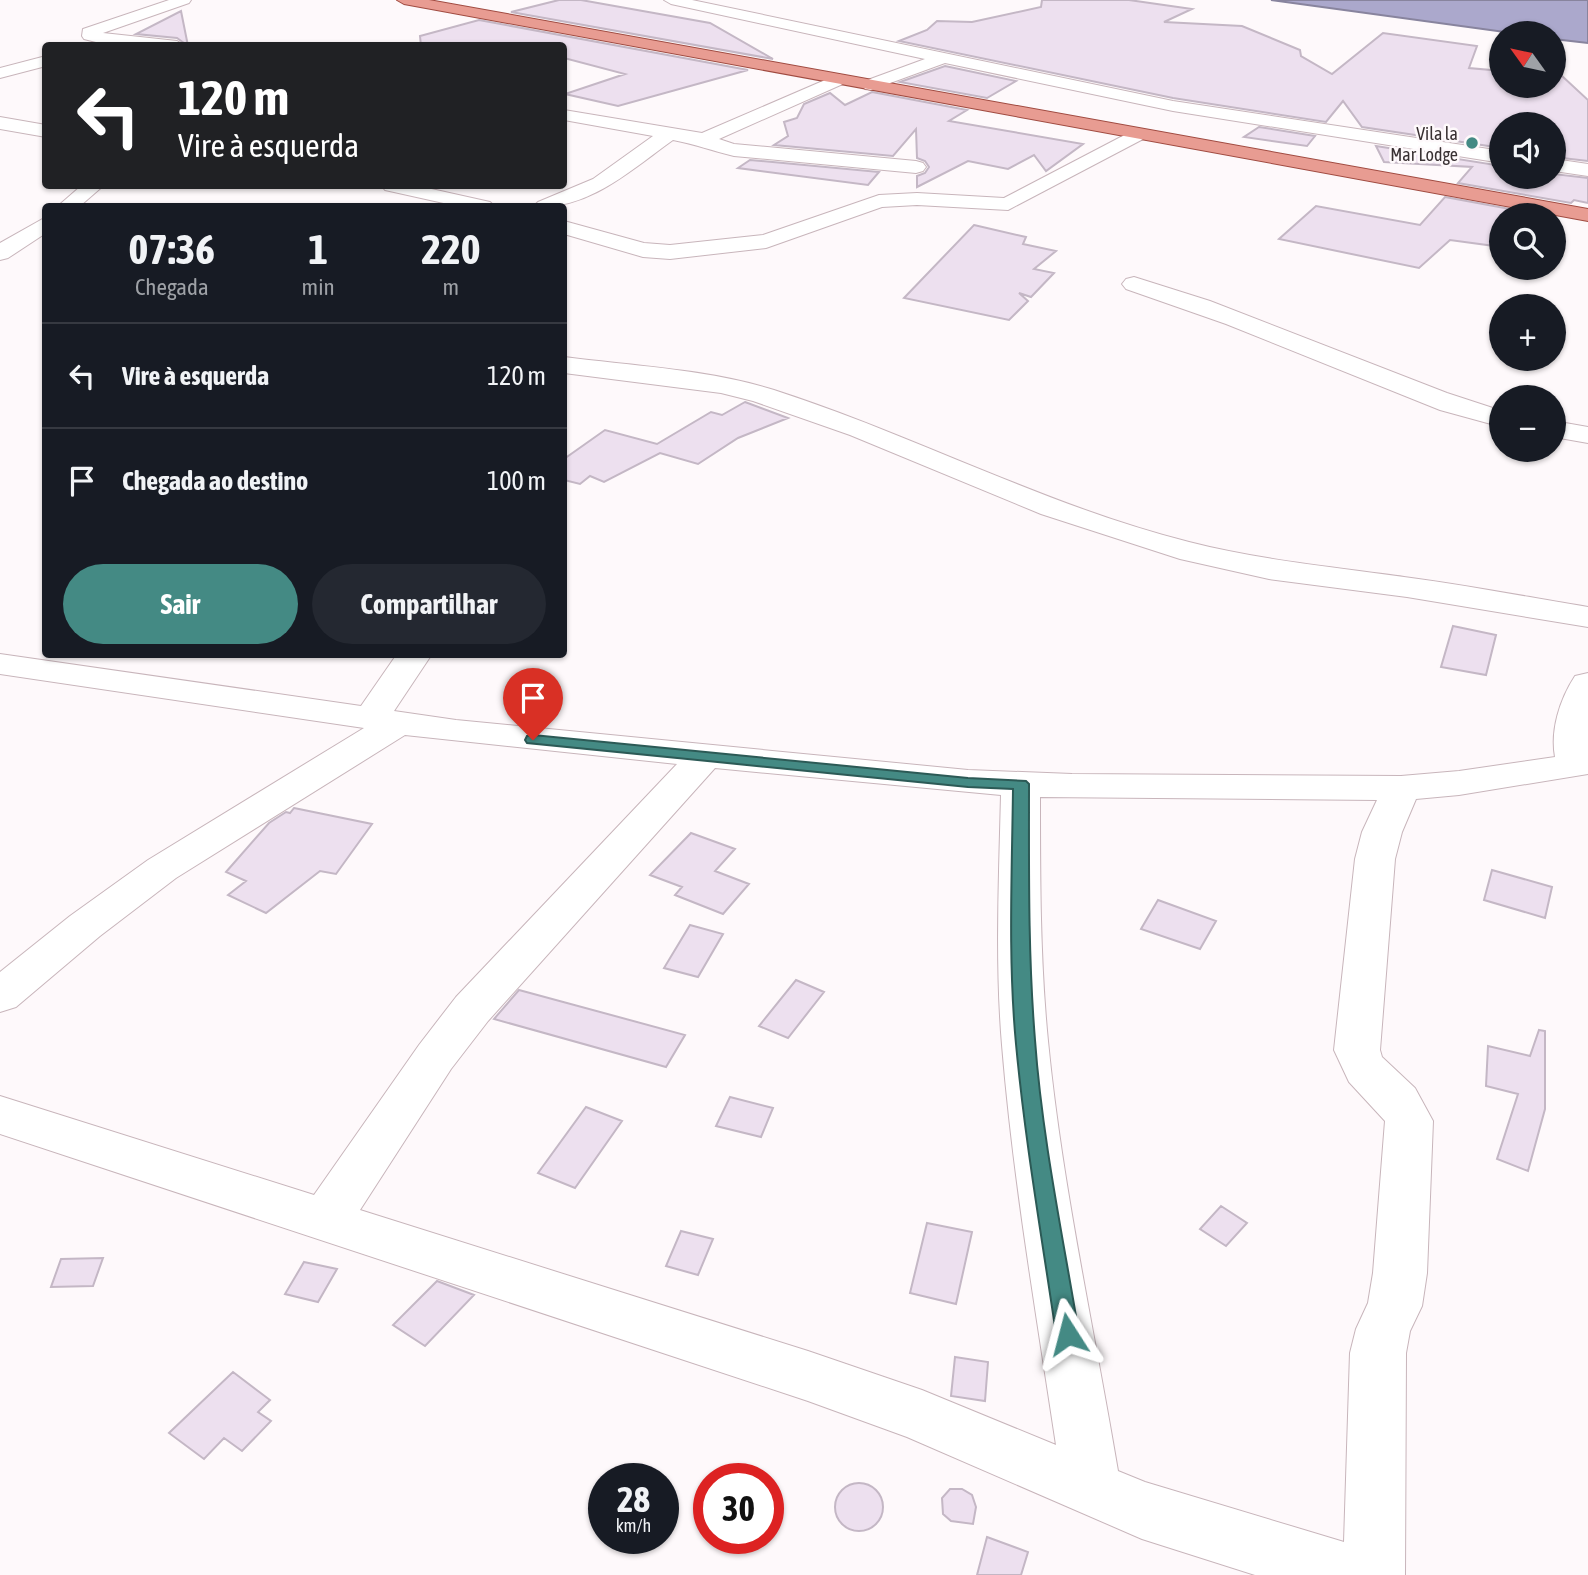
<!DOCTYPE html>
<html lang="pt">
<meta charset="utf-8">
<style>
:root{--surface:#171b24;--page:#242831;--text:#f1f3f6;--muted:#9ea1a6;--line:#363941;--accent:#448a84}
body{margin:0;font-family:"Asap Condensed",sans-serif;background:var(--page);color:var(--text);height:100vh;display:flex;flex-direction:column;font-size:26px;white-space:nowrap}
*{box-sizing:border-box;margin:0}
p{font-size:23px;color:var(--muted)}
.icon{flex:none;width:38px;height:38px;fill:none;stroke:currentColor;stroke-width:2;stroke-linecap:round;stroke-linejoin:round}
.map{position:relative;flex:1;overflow:hidden}
.side{position:absolute;left:42px;top:203px;width:525px;height:455px;display:flex;flex-direction:column;background:var(--surface);border-radius:7px;box-shadow:0 2px 5px #0004}
.side>*{flex:none}
.banner{position:absolute;left:42px;top:42px;width:525px;height:147px;border-radius:7px;box-shadow:0 2px 5px #0004;background:#202124;color:#fff;overflow:hidden}
.needle{width:46px;rotate:303deg}
.controls{position:absolute;left:1489px;top:21px;display:grid;gap:14px}
.controls a{display:grid;place-items:center;width:77px;height:77px;border-radius:50%;background:var(--surface);box-shadow:0 2px 5px #0004;font-size:35px}
.speed{position:absolute;left:588px;top:1463px;display:flex;gap:14px;font-size:35px;font-weight:700;text-align:center}
.speed>*{display:grid;place-content:center;width:91px;height:91px;border-radius:50%;background:var(--surface);box-shadow:0 2px 5px #0004;line-height:1}
.speed small{font-size:18px;font-weight:400}
.speed .limit{border:10px solid #d22;background:#fff;color:#111}
.pin{position:absolute;display:grid;place-items:center;width:60px;height:60px;color:#fff;margin:-72px -30px;border-radius:50% 50% 50% 0;rotate:-45deg;box-shadow:0 0 7px #0007}
.pin .icon{rotate:45deg}
.me{position:absolute;width:77px;margin:-38px;rotate:351deg;stroke-linejoin:round;filter:drop-shadow(0 0 5px #0008)}
.turn{display:flex;align-items:center;gap:24px;height:147px;padding:0 21px;font-size:32px}
.turn .icon{width:91px;height:91px;stroke-width:2.5}
.turn b{display:block;font-size:49px;line-height:60px}
.eta{display:flex;justify-content:space-evenly;align-items:center;height:119px;text-align:center}
.eta b{font-size:42px;font-weight:700;line-height:49px}
.primary-button{display:flex;gap:14px;margin-top:auto;padding:14px 21px}
.primary-button a{flex:1;height:80px;border-radius:42px;background:var(--accent);color:#fff;font-size:28px;font-weight:700;line-height:80px;text-align:center}
.primary-button a+a{background:var(--page);color:var(--text)}
ul{padding:0;list-style:none}
li{display:flex;align-items:center;gap:21px;height:105px;padding:0 21px;border-top:2px solid var(--line)}
li div{flex:1}
li b{display:block;font-size:26px}
li em{font-style:normal}
.map>svg:first-child{display:block}
.water{fill:#aba8cc;stroke:#88849e;stroke-width:2}
.building{fill:#ede0ef;stroke:#c4b7c5;stroke-width:2}
.lines{fill:none;stroke-linecap:round;stroke-linejoin:round}
.minor-casing{stroke:#c8b5bb;stroke-width:2}
.major-casing{stroke:#a04b41;stroke-width:2}
.minor{fill:#fff;fill-rule:evenodd}
.major{fill:#e89c92;fill-rule:evenodd}
.route{fill:#448a84;stroke:#2c5a56;stroke-width:2}
.poi-dot{fill:#448a84;stroke:#fef9fb;stroke-width:2.5}
.labels{text-anchor:middle;dominant-baseline:central;stroke-width:5;stroke-linejoin:round;paint-order:stroke}
.far-poi-label{font-size:18px;fill:#383032;stroke:#fef9fb;text-anchor:end}
</style>
<div class="map">
<svg width="1588" height="1575" viewBox="0 0 1588 1575">
<rect width="100%" height="100%" fill="#fef9fb"/>
<!-- water -->
<path class="water" d="M1271,0h317v43l-34,-4v-6h-42z"/>
<!-- building -->
<path class="building" d="M559,0h22l129,23 63,36 -262,-47z
M1042,0h87l63,9 -28,13 78,4 58,24 1,6 31,18 51,-41 94,13 -8,22 33,3v15h52v-11l8,1 26,24v61l-34,-4v-33h-52v24l-140,-21 -19,-26 -17,21 -153,-24 -274,-57 28,-11 10,-9 35,1 69,-15z
M181,11l7,35 -11,-8 -41,-4z
M479,20l269,50 -130,36 -53,-12 60,-20 -61,-16v-12h-143l-1,-10z
M945,66l71,15 -29,17 -87,-16z
M872,92l95,18 -18,11 134,23 -37,27 -12,-16 -26,14 -40,-8 -51,26v-11l8,-3 4,-6 -4,-6 -8,-3 -1,-29 -23,27 -119,-11 14,-9 -4,-14 13,-4 7,-14 26,-11 15,12z
M1259,127l56,9 -8,10 -63,-9z
M1376,146l126,20v11h52v-3l34,4v25l-14,-3 -3,3 -113,-20 14,-16 -88,-5z
M750,160l129,12 -11,13 -130,-17z
M1445,197l97,18h-40v32l-52,-7 -31,28 -140,-29 37,-33 104,19z
M974,225l52,12 -3,7 33,7 -22,18 20,4 -23,24 -12,-4 9,8 -19,19 -105,-22z
M745,402l43,16 -50,20 -40,26 -38,-11 -56,29 -14,-6 -10,8 -16,-4v-21l41,-29 52,14 54,-32 11,3z
M1453,626l43,9 -10,40 -45,-8z
M294,808l78,16 -36,50 -16,-3 -54,42 -38,-18 18,-14 -20,-9 43,-49 17,-11 4,1z
M691,833l44,16 -20,22 34,13 -26,30 -48,-19 7,-8 -32,-12z
M1492,870l60,17 -7,31 -61,-18z
M1158,900l58,21 -16,28 -59,-20z
M690,925l33,9 -25,43 -34,-9z
M796,980l28,12 -36,46 -29,-12z
M519,990l166,45 -19,32 -172,-48z
M1539,1030l6,1v78l-17,62 -31,-12 21,-65 -32,-8 2,-40 42,10z
M730,1097l43,11 -12,29 -45,-11z
M586,1107l36,14 -47,67 -37,-15z
M1221,1206l26,17 -21,23 -26,-17z
M927,1223l45,9 -16,72 -46,-11z
M681,1231l32,8 -15,36 -32,-9z
M103,1258l-10,28 -42,1 10,-28z
M304,1262l33,7 -19,33 -33,-8z
M437,1281l37,14 -49,51 -32,-21z
M955,1357l33,5 -3,39 -34,-5z
M233,1372l37,28 -12,12 13,9 -29,30 -18,-13 -20,21 -35,-26z
M835 1507a24 24 0 1 1 48 0a24 24 0 1 1-48 0Z
M950,1489h12l10,6 4,12 -3,17 -22,-3 -8,-7 -1,-16z
M987,1537l41,15 -7,23h-44z"/>
<g class="lines">
<defs>
<path id="minor" d="M169,0h22l-2,3 -86,30 74,8 8,5h-91l2,-4 -12,-3 -2,-3 1,-7z
M664,0h28l481,101 329,50v12l-329,-52 -228,-48 -74,27 -6,-1 -3,-4 3,-4 60,-22 -254,-55z
M46,56v10l-46,12v-10z
M839,74l9,5 -3,4 -126,56 15,5 182,17 7,2 3,4 -3,4 -7,2 -182,-17c-21,-5 -39,-12 -61,-16 -41,29 -85,71 -139,66l4,-4 55,-23 60,-43 -89,-16v-10l138,23z
M0,117l46,8v12l-46,-8z
M1138,128l9,6 -2,4 -137,72 -91,-5 -35,2 -116,41 -96,11 -27,-2 -79,-23v-13l80,22 26,2 93,-10 116,-40 38,-2 87,5z
M1554,159l34,5v12l-34,-5z
M81,186h22l-23,20h-22z
M382,186h36l72,16 4,4h-37l-72,-16z
M46,217v16l-38,25 -8,2v-17z
M1134,277l76,24 237,92 55,18v16l-62,-17 -214,-86 -100,-35 -4,-5 4,-5z
M564,357c69,9 143,12 210,33 140,45 272,116 415,152 70,18 143,25 215,35 62,8 123,20 184,30v20l-181,-30 -138,-18 -89,-20 -139,-45 -191,-79 -97,-34 -32,-8 -157,-20z
M1554,421l34,6v16l-34,-6z
M0,654l361,52 36,-52h35l-38,57 62,9 512,50 104,4 329,2 58,-5 96,-14c-5,-27 5,-58 20,-81l13,-3v101l-129,21 -43,4 -14,33 -7,27 -15,191 2,7 33,31 18,33 -6,152 -5,33 -12,25 -4,22 -1,222h-150l-113,-36 -235,-102 -99,-36 -808,-267v-38l314,99 105,-150 37,-48 221,-233 -272,-29 -229,143 -76,58 -84,71 -16,5v-40l70,-56 78,-56 216,-132 -364,-54zM715,768l286,27c-2,83 -6,167 1,250 11,134 34,267 54,400l-134,-55 -114,-39 -448,-141 91,-141 37,-48zM1040,797l337,3 -15,32 -7,27 -21,191 15,32 36,39 -12,152 -5,30 -12,26 -6,24 -6,189 -199,-60 -27,-11c-24,-143 -56,-286 -70,-430 -8,-81 -8,-163 -8,-244z"/>
<path id="major" d="M397,0h32l1159,209v12l-1184,-217z"/>
</defs>
<!-- minor casing -->
<use href="#minor" class="minor-casing"/>
<!-- major casing -->
<use href="#major" class="major-casing"/>
<!-- minor -->
<use href="#minor" class="minor"/>
<!-- major -->
<use href="#major" class="major"/>
</g>
<!-- route -->
<path class="route" d="M533,735l435,43 58,3 3,3c0,85 -1,170 6,256 7,98 28,197 44,294l-3,7 -8,3 -8,-3 -4,-7c-14,-96 -31,-193 -40,-290 -8,-84 -4,-171 -3,-255l-45,-2 -441,-44 -2,-3 2,-4z"/>
<!-- markers -->
<circle class="poi-dot" cx="1472" cy="143" r="7"/>
<g class="labels">
<!-- far-poi labels -->
<g class="far-poi-label">
<text x="1458" y="133">Vila la<tspan x="1458" dy="21">Mar Lodge</tspan></text>
</g>
</g>
</svg>
<div class="controls">
<a><svg class="needle" viewBox="-14 -14 28 28"><path d="M0-13l5 13h-10z" fill="#e53935"/><path d="M0 13l5-13h-10z" fill="#9ea1a6"/></svg></a>
<a><svg class="icon" aria-label="sound" viewBox="0 0 24 24"><path d="M4 9h4l5-4v14l-5-4H4zM17 9q2 3 0 6"/></svg></a>
<a><svg class="icon" aria-label="search" viewBox="0 0 24 24"><circle cx="10" cy="10" r="6"/><path d="M15 15l6 6"/></svg></a>
<a>+</a>
<a>−</a>
</div>
<div class="speed"><div>28<small>km/h</small></div><div class="limit">30</div></div>
<div class="pin" style="left:533px;top:740px;background:#d93025"><svg class="icon" aria-label="arrive" viewBox="0 0 24 24"><path d="M6 21V4h12l-3 4 3 4H6"/></svg></div>
<svg class="me" style="left:1068px;top:1334px" viewBox="-20 -20 40 40"><path d="M0-17L14 15 0 8-14 15z" fill="#448a84" stroke="#fff" stroke-width="4"/></svg>
<div class="banner">
<div class="turn"><svg class="icon" aria-label="left" viewBox="0 0 24 24"><path d="M17 20v-9H6M10 6l-5 5 5 5"/></svg><div><b>120 m</b>Vire à esquerda</div></div>
</div>
<section class="side">
<div class="eta">
<div><b>07:36</b><p>Chegada</p></div>
<div><b>1</b><p>min</p></div>
<div><b>220</b><p>m</p></div>
</div>
<ul>
<li><svg class="icon" aria-label="left" viewBox="0 0 24 24"><path d="M17 20v-9H6M10 6l-5 5 5 5"/></svg><div><b>Vire à esquerda</b></div><em>120 m</em></li>
<li><svg class="icon" aria-label="arrive" viewBox="0 0 24 24"><path d="M6 21V4h12l-3 4 3 4H6"/></svg><div><b>Chegada ao destino</b></div><em>100 m</em></li>
</ul>
<div class="primary-button"><a>Sair</a><a>Compartilhar</a></div>
</section>
</div>
